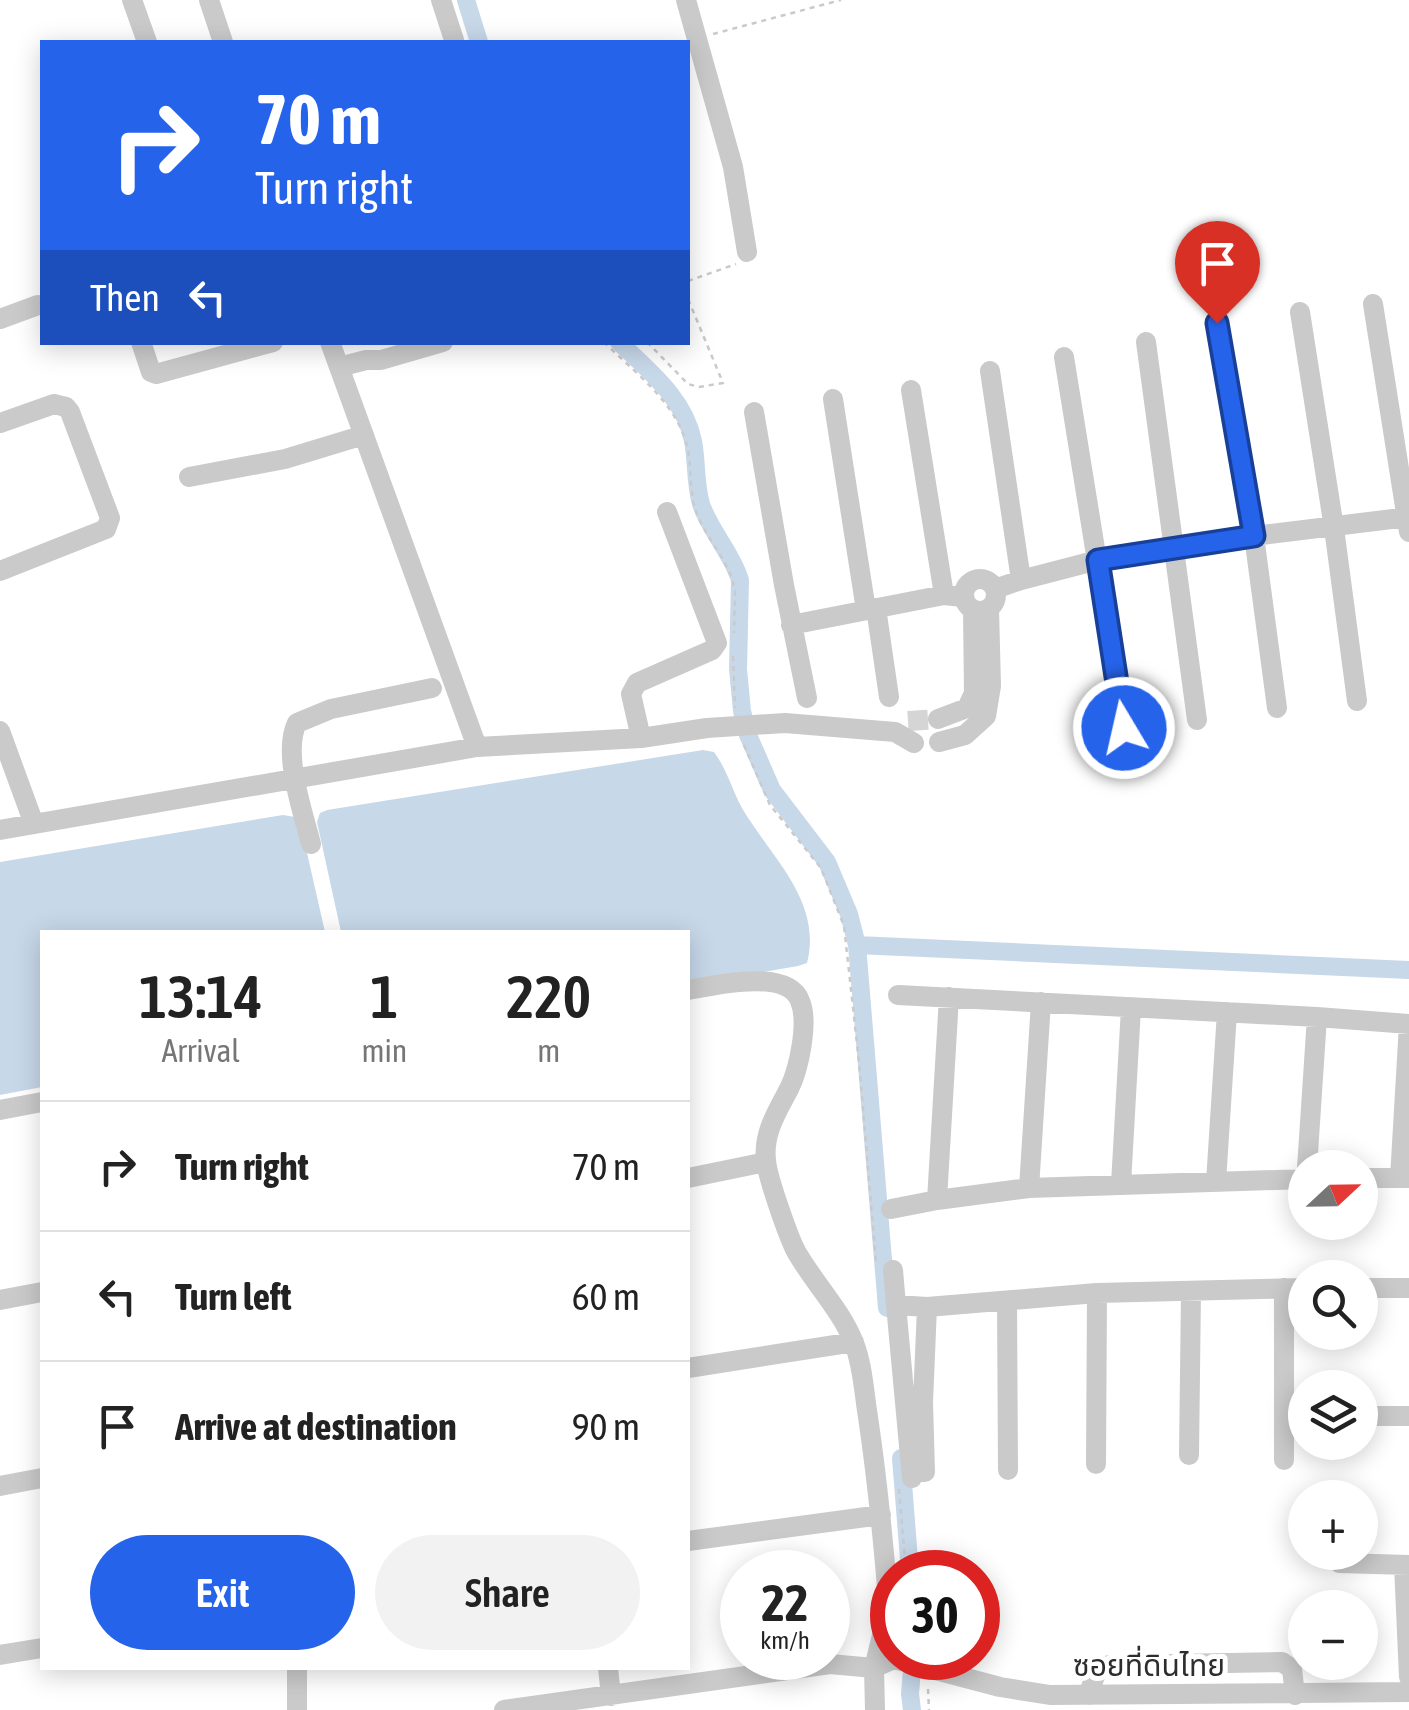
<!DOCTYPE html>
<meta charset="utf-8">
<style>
:root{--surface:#fff;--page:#f2f2f2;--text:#222;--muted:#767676;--line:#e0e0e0;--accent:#2563eb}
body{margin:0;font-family:"Asap Condensed","Noto Sans Thai",sans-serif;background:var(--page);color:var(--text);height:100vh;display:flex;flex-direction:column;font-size:38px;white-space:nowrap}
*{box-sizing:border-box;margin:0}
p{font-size:32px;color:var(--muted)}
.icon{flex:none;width:55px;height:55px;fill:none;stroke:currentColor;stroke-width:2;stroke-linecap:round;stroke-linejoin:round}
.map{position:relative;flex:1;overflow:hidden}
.drawer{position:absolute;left:40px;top:930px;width:650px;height:740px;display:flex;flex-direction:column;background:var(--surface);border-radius:0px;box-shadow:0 5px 25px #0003}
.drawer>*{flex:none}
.top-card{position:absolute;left:40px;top:40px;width:650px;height:305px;border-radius:0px;box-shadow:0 5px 25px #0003;background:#2563eb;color:#fff;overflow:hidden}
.needle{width:65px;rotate:68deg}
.buttons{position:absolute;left:1288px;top:1150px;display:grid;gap:20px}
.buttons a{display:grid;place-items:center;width:90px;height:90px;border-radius:50%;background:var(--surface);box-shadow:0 5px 25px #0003;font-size:50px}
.speed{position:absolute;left:720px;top:1550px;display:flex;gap:20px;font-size:50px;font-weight:700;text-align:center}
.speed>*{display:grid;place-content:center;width:130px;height:130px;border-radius:50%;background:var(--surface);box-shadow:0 5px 25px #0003;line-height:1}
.speed small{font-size:25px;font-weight:400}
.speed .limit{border:15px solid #d22;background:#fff;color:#111}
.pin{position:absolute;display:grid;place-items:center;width:85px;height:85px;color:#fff;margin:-102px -42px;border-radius:50% 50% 50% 0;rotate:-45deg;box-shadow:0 0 10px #0007}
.pin .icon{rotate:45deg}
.me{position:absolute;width:110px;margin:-55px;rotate:351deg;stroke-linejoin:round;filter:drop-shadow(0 0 8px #0008)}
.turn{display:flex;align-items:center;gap:35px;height:210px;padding:0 50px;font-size:45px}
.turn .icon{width:130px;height:130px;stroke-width:2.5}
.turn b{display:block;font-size:70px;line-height:85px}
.then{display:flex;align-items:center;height:95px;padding:0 50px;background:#0003;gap:20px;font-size:38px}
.eta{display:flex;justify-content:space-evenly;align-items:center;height:170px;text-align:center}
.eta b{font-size:60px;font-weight:600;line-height:70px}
.primary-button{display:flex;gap:20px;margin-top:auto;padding:20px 50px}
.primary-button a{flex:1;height:115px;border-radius:60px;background:var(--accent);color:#fff;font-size:40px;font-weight:600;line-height:115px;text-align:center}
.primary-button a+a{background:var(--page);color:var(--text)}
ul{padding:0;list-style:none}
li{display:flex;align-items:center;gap:30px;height:130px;padding:0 50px;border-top:2px solid var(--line)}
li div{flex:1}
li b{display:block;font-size:38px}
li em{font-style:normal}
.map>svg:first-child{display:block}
.water{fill:#c7d8e9}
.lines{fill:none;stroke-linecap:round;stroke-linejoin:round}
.canal{stroke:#c7d8e9;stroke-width:18}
.minor-tunnel{stroke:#d5d5d5;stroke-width:20;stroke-dasharray:20 10;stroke-linecap:butt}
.path{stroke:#cacaca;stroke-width:2.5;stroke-dasharray:5 5;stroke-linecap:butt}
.minor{stroke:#cacaca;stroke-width:20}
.route-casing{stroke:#184099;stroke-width:25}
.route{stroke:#2563eb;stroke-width:18}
.labels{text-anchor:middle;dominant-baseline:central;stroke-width:10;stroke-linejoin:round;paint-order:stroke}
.street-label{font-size:30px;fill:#2d2d2d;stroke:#fff}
</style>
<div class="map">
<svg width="1409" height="1710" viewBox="0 0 1409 1710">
<rect width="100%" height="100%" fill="#fff"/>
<!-- water -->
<path class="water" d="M703,750l11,2c13,17 18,38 28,56 28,48 81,93 65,155l-9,3 -110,19v-53h-347l-24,-110 3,-9 7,-3z
M283,815l12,2 5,5 25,110h-283v155l-42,8v-233z"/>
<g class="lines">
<!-- canal -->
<path class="canal" d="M466,0l13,42
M619,342c30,29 66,57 74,99 4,21 2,42 8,63 9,27 31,49 39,76l-2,89 4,42 6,24 24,55 55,72 22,52 8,31 30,363
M857,945l552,25
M901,1458l9,114
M912,1710l-2,-16 3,-36"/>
<!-- minor-tunnel -->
<path class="minor-tunnel" d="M908,721l30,-2"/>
<!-- path -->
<path class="path" d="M713,34l128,-34
M688,281l48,-17
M604,342c32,32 74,61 84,108 4,20 1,42 8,61 8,24 28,44 36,68l3,12 -1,42
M647,342l41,42 11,3 24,-4 -35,-84
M733,656l2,52
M744,745l26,60 51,63 23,58 15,136 17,200
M899,1489l7,83
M928,1689l1,21"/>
<!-- minor -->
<path class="minor" d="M132,0l15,42
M209,0l14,42
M441,0l13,40
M686,0l47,167 14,85
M1373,304l36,228
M1300,312l34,216 23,173
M0,319l38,-14
M1217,323l37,213 23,172
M141,342l10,30 5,2 117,-32
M330,342l147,405
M1146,342l51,378
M1064,357l60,371
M339,367l27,-7h15l62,-18
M990,371l31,209
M911,390l33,205
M833,399l33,211
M754,412l30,173 23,113
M0,423l54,-19 12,3 4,5 40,106 -4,11 -106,42
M189,477l96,-18 79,-24
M964 595a16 16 0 1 1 32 0a16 16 0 1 1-32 0Z
M995,589l26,-9 77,-20 156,-24 155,-19
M876,608l13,89
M791,625l153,-30 19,2
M938,719l29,-11 7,-15 -1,-83
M0,731l34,93
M641,738l-10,-44 6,-11 75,-33 5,-7 -50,-131
M939,742l26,-7 21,-19 5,-30 -2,-77
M0,830l477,-83 164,-9 66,-10 78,-5 110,9 19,11
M311,844c-8,-32 -29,-91 -14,-121l34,-14 101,-21
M688,990c27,-5 100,-22 112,11 9,21 -1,68 -11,88 -12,23 -26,44 -23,71 1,16 23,79 31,93 18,31 44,57 57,90 9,23 10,50 14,74 9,61 15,121 20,182l-2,20 -12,49 1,42
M898,995l419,22 92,7
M0,1110l42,-8
M1307,1168l10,-151
M688,1178l78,-16
M1360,1178h49
M1400,1178l9,-154
M1216,1182l11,-170
M1121,1184l10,-176
M1029,1188l12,-186
M937,1200l12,-203
M891,1209l46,-9 92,-12 276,-9
M893,1270l3,35 31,2
M1284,1288v172
M1360,1288h49
M0,1300l42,-8
M1007,1302l1,168
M896,1305l16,173
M688,1368l166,-26
M1284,1415h21
M1360,1416h49
M1189,1455l2,-164
M1096,1464l1,-171
M925,1472l-2,-70 4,-95 170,-14 208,-5
M0,1486l42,-8
M688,1541l193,-26
M1339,1563l70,2
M1404,1565l5,112
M0,1655l42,-7
M297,1668v42
M608,1668l3,28
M1089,1695c4,-14 5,-25 20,-30l173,-3 10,7 3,26
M504,1710l326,-46 44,4 20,-9 106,28 50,8 359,-3"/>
</g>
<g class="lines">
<defs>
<path id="route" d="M1124,728l-26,-168 156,-24 -37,-213"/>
</defs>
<!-- route casing -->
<use href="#route" class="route-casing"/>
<!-- route -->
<use href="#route" class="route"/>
</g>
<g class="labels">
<!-- street labels -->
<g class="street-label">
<text x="1149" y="1665">ซอยที่ดินไทย</text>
</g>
</g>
</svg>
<div class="buttons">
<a><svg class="needle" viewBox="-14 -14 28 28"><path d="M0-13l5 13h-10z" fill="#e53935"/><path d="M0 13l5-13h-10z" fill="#767676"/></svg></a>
<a><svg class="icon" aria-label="search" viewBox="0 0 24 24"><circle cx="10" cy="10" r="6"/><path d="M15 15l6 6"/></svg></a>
<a><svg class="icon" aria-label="layers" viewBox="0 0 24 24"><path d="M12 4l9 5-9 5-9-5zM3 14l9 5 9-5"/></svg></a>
<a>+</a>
<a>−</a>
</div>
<div class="speed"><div>22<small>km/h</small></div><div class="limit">30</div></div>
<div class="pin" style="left:1217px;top:323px;background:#d93025"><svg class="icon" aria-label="arrive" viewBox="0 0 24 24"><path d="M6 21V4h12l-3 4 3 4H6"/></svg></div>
<svg class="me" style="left:1124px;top:728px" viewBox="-20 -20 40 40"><circle r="17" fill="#2563eb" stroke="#fff" stroke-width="3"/><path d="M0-11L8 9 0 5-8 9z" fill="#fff"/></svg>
<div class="top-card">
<div class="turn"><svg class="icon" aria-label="right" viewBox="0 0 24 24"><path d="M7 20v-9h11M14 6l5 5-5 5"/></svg><div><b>70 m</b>Turn right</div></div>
<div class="then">Then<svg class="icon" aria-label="left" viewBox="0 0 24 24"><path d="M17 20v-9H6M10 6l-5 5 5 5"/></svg></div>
</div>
<section class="drawer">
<div class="eta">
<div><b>13:14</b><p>Arrival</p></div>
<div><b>1</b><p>min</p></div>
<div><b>220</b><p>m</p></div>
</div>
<ul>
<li><svg class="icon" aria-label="right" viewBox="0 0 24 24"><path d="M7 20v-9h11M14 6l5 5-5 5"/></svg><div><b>Turn right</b></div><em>70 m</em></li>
<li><svg class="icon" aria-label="left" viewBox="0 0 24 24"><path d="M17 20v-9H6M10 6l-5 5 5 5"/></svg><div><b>Turn left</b></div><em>60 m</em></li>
<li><svg class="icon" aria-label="arrive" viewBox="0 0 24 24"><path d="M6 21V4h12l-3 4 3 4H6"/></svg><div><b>Arrive at destination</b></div><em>90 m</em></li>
</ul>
<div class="primary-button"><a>Exit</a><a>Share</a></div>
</section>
</div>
